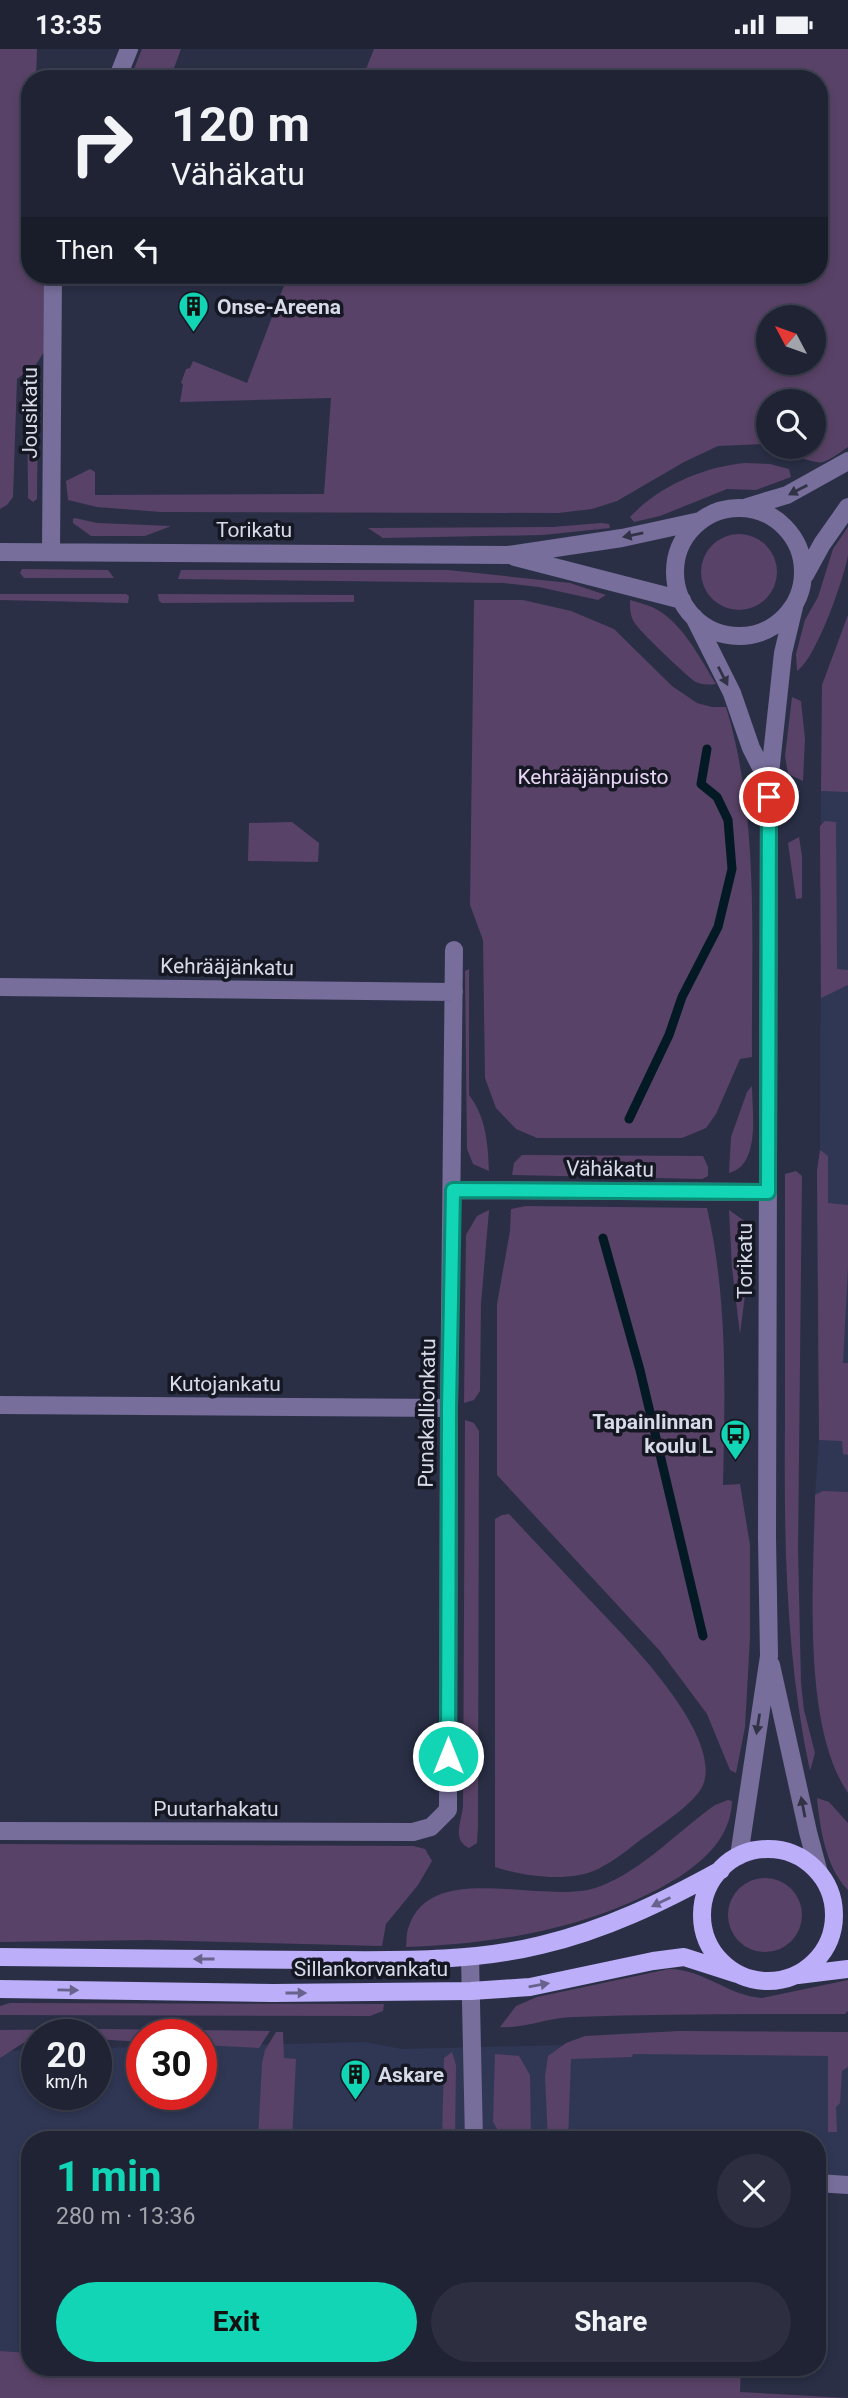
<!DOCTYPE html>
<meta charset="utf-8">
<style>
:root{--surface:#202334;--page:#2d2f40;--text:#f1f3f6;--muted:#a2a4ac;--line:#3d404f;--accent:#11d5b4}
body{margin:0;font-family:Roboto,sans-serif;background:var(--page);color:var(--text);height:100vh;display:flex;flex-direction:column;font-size:26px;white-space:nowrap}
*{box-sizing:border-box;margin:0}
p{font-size:23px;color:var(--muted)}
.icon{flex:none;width:38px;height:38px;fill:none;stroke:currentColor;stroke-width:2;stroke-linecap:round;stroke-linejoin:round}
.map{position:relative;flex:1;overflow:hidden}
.details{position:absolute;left:21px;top:2082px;width:805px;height:245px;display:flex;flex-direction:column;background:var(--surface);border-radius:28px;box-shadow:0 4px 10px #0003,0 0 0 2px var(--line)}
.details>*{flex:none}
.hud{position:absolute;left:21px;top:21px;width:807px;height:214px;border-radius:28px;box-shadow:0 4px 10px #0003,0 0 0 2px var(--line);background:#202334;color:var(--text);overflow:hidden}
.needle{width:46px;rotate:311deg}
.fabs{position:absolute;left:756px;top:256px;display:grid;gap:14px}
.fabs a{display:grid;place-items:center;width:70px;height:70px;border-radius:50%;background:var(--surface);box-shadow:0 4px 10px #0003,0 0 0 2px var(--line);font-size:35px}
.speed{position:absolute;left:21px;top:1970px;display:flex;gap:14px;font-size:35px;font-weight:700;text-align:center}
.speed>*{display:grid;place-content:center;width:91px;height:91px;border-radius:50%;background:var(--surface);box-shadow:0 4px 10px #0003,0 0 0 2px var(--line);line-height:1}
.speed small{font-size:18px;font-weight:400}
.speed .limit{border:10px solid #d22;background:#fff;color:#111}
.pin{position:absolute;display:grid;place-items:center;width:60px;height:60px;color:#fff;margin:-30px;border:4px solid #fff;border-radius:50%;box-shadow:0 2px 7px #0007}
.me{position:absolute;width:77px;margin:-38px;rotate:0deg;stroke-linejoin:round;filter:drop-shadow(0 0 5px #0008)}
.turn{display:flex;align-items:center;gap:24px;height:147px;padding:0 35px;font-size:32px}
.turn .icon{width:91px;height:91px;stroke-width:2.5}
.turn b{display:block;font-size:49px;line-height:60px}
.then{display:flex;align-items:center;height:66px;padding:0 35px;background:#0003;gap:14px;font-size:26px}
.round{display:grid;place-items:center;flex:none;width:74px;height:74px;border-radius:37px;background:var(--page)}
.overview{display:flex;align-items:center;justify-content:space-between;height:119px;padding:0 35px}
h1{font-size:42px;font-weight:700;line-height:52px;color:var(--accent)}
.button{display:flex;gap:14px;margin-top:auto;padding:14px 35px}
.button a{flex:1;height:80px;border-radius:42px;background:var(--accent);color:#111;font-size:28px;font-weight:700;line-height:80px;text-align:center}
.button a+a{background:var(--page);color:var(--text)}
.status{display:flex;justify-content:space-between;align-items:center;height:49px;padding:0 35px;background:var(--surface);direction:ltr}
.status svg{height:19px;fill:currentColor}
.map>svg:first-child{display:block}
.built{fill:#303754}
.green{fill:#594267;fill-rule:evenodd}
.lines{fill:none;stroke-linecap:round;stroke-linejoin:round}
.stream{stroke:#031924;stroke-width:9}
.minor{stroke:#776e9b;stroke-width:18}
.major{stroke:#bcaef8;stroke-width:18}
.oneway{fill:#323246}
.oneway2{fill:#68638d}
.route-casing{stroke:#0b8a75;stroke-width:18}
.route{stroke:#11d5b4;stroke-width:12}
.labels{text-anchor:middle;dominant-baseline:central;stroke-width:7;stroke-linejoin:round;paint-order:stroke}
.poi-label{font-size:21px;font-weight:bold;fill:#d6dae9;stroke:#151822;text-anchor:start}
.street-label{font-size:21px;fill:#d6dae9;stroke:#151822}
.park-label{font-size:21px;fill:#e8d4f5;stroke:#151822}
</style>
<div class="status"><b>13:35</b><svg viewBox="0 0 49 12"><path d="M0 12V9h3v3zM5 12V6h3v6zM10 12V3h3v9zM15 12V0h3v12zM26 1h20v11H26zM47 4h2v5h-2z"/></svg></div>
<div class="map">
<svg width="848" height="2349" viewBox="0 0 848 2349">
<rect width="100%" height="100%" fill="#2a2f46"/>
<!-- built -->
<path class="built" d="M848,736v714l-33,-4 4,-55 -2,-269 3,-21 1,-359z
M848,1989v147l-31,-2v-43h-787v213l-30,-2v-300l37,-1v45h59v-47l46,-1v48h59v-49l164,-4 37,7z
M330,2319h144l-14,6z"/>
<!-- green -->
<path class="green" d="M0,0h37l-1,30h-6v196h14v77l-9,14 -18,13 -4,118 -6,8 -7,4z
M142,0h39l-11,30h-40z
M374,0h474v398c-8,5 -16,12 -25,15 -8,3 -42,-12 -54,-16h45v-45h-46v45l-5,-2 -45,2 -34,16 -67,39 -25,8 -34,4 -397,-1 -64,-5 -29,-7 -2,-19 24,-12 5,3v23l229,-1 7,-96 -151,4 3,-18 -2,-1 5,-14 4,-1 3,-7 54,22 41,-108h531v-196h-457zM768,268h46v45h-46z
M38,353l-1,97 -4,3 -5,-4c1,-24 -5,-78 10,-96z
M745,414l25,1 19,5 2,8 -35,13 -29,-1 -67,27 -26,6 -4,-5c29,-31 73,-50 115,-54z
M75,469l22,5 74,3 -26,10h-54l-18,-13v-4z
M601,474l8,1 1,4 -67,7 -160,3 -15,-10 185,-1z
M848,478c0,9 0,19 0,28 -4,24 -32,104 -51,116l-1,-17 9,-34 13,-23 15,-48z
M701 523a38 38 0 1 1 76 0a38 38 0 1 1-76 0Z
M22,520l86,1 6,8h-90l-4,-5z
M181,521h267l122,13 36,12 -8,5 -59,-13 -36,-4 -325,-4z
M0,545h126l3,2 -1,7 -128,-3z
M158,545l196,1v7l-192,1 -3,-2z
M474,551h49l48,11 43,18 58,57 25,17 15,4h14c34,112 25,234 26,350l-12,2 -24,55 -10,14 -24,10h-145l-21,-9 -20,-21 -11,-30 -2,-138 -13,-35z
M630,551c7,2 15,4 22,7 29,13 48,51 64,77 -8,1 -15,1 -22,-3 -9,-7 -55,-50 -60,-59 -4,-7 -4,-14 -4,-22z
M848,566v177l-27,-1 1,-106z
M792,648l9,4 4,38 -2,42 -15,-7 -3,-18z
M825,772l11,1 1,147 11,1v15l-27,13 -1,-172z
M292,773l27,21 -1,19 -70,-1 1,-38z
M799,788l3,19v42l-6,1 -8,-56z
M469,920v126c17,22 19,49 20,76l-16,-7 -6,-15 -2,-178z
M752,1037c0,25 9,79 -23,87l2,-36 16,-45z
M820,1101l8,6v47l20,2v62l-5,96h5v92l-5,-1 -1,-13 -23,-1 -2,-269z
M522,1106l181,1 5,11v9l-6,3 -190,-4 2,-12z
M796,1122l6,5 -4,374 3,133 3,27 11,43 -5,18c-25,-117 -26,-235 -25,-353 0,-82 0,-163 0,-244z
M526,1157l181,2c21,91 18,185 16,277l17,-1 10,61v93l-5,89 -9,46 -6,-3 -23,-56 -47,-63 -163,-176v-171l13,-73 1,-22z
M489,1161l-8,94 -1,87 -6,9 -10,3 2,-168 11,-19z
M729,1161l17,12 6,19 -12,93 -8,-66z
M465,1371l9,3 5,8 -1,395 -1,17 -8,5c-17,-8 -8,-25 -6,-41z
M823,1442l25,1v301c-47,-69 -34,-216 -33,-298z
M509,1465c26,28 52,55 77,82 33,35 138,137 117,189 -7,18 -48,44 -64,56 -17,13 -38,31 -60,34 -26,5 -59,0 -84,-8v-348l7,-4z
M817,1749l12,4 19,21v67c-22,-22 -28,-61 -31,-92z
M728,1751l4,1c-1,35 -26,58 -53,76 -81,50 -179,67 -273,70 1,-6 0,-15 3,-21 24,-69 139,-18 192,-40 43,-17 77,-55 114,-81z
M0,1795l413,2 12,3 7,12 -14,24 -32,39 -4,22 -235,-6 -147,2z
M728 1866a37 37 0 1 1 74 0a37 37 0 1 1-74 0Z
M669,1920c34,0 60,27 93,29l86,-18v31l-3,3c-90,0 -180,0 -271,3 -25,0 -49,12 -74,10l16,-21 21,-9z
M10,1954l374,1 -1,7 -13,5 -370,-1v-9z
M103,1980l167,2 -11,17 -58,-3v-10h-59v7l-46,-3v-4l-62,1 -34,22v-28z
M679,1982l169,1v35l-6,4 -2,32 -4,4 1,25h-9v-76l-195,-2 -1,3 -61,2 -3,81h-20l-3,-64 3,-20 18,-13 19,-7z
M276,1983h7l1,26 12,1 -4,81h-34l4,-77 3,-13z
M452,2003l4,13 -1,75h-13l2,-82z
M495,2005l24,2 11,19 1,65h-27l-11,-18z
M0,2302l30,2v15h300l130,6 14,-6h267l-1,24 108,6h-848z"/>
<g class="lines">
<!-- stream -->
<path class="stream" d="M629,1070l40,-84 13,-38 36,-70 14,-58 -4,-49 -11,-23 -16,-13 6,-35
M603,1189l37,132 63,266"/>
<!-- minor -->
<path class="minor" d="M117,30l12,-30
M747,458l40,-12 61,-34
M675 523a64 64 0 1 1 128 0a64 64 0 1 1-128 0Z
M0,503l508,3 114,-17 78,-17
M51,503l2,-277
M515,508l167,43
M805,526l17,-31 26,-37
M694,568l38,76 19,55 18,35
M0,938l454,5
M453,1141l315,2
M0,1356l449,3
M771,1616l37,167 11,41
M0,1782l413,1 18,-5 17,-17 1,-402 5,-458
M739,1807l30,-200 -2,-118 2,-755 14,-130 11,-46
M470,1908l4,183
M817,2134l31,2"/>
<!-- major -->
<path class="major" d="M702 1866a66 66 0 1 1 132 0a66 66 0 1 1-132 0Z
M0,1908c106,1 212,2 319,3 73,0 149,3 222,-15 64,-15 122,-43 180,-75
M798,1926l50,-6
M0,1940l273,4 198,-2 59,-4 123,-26 31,-4 53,17"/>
</g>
<!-- one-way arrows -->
<defs><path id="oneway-solid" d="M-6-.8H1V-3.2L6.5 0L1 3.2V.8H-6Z" transform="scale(1.75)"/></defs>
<g class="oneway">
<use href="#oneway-solid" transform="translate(798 441) rotate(153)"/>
<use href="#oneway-solid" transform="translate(633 486) rotate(168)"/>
<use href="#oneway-solid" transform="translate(723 627) rotate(63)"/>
<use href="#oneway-solid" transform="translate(758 1675) rotate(99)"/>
<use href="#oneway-solid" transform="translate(803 1758) rotate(-101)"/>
</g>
<g class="oneway2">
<use href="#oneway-solid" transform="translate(661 1853) rotate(154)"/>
<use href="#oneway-solid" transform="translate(204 1910) rotate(-180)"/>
<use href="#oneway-solid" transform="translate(539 1936) rotate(-10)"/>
<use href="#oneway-solid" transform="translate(68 1941) rotate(1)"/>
<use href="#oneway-solid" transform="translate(296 1944)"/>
</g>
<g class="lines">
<defs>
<path id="route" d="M448,1707l1,-348 4,-218 315,2 1,-395"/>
</defs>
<!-- route casing -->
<use href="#route" class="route-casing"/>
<!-- route -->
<use href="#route" class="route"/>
</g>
<!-- icons -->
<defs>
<symbol id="building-pin" viewBox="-11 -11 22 30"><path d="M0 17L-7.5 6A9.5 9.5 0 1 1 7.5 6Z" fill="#11d5b4" stroke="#151822"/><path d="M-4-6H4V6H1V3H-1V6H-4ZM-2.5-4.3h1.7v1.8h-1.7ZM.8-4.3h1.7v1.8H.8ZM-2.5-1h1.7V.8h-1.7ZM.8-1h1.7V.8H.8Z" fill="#111"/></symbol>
<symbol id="bus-pin" viewBox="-11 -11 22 30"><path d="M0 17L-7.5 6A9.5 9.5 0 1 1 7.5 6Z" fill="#11d5b4" stroke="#151822"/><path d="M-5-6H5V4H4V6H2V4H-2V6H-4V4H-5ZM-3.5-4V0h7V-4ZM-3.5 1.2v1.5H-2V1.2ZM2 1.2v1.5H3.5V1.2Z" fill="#111"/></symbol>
</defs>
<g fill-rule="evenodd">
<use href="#building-pin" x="176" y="240" width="35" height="47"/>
<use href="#bus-pin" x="718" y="1368" width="35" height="47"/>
<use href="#building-pin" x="338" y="2008" width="35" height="47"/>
</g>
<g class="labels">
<!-- poi labels -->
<g class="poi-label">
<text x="217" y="258">Onse-Areena</text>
<text x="713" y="1373" text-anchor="end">Tapainlinnan<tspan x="713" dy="24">koulu L</tspan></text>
<text x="378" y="2026">Askare</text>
</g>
<!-- street labels -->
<g class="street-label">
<text transform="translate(30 364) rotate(-90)">Jousikatu</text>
<text x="254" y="481">Torikatu</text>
<text transform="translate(227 918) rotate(1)">Kehrääjänkatu</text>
<text transform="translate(610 1120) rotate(1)">Vähäkatu</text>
<text transform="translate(745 1212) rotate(-90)">Torikatu</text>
<text x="225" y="1335">Kutojankatu</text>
<text transform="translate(427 1364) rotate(-89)">Punakallionkatu</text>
<text x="216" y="1760">Puutarhakatu</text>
<text x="371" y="1920">Sillankorvankatu</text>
</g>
<!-- park labels -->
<g class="park-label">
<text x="593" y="728">Kehrääjänpuisto</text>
</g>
</g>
</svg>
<div class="fabs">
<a><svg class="needle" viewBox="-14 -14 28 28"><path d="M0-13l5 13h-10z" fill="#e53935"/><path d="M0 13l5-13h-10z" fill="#a2a4ac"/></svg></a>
<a><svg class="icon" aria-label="search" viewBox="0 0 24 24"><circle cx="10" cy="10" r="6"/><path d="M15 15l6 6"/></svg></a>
</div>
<div class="speed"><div>20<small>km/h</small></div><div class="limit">30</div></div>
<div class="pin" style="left:769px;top:748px;background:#d93025"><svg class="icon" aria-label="arrive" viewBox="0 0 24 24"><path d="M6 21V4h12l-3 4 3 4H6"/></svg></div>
<svg class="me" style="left:448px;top:1707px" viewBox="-20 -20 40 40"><circle r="17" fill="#11d5b4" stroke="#fff" stroke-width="3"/><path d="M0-11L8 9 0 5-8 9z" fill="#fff"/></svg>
<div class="hud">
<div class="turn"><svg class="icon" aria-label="right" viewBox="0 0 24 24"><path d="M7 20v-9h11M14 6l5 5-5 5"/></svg><div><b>120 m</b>Vähäkatu</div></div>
<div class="then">Then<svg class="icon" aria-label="left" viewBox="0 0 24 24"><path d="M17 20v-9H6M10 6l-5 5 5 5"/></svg></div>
</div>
<section class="details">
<div class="overview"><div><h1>1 min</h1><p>280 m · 13:36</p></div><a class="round"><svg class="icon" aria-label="close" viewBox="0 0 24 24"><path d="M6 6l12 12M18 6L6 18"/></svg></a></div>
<div class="button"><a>Exit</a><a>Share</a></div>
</section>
</div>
